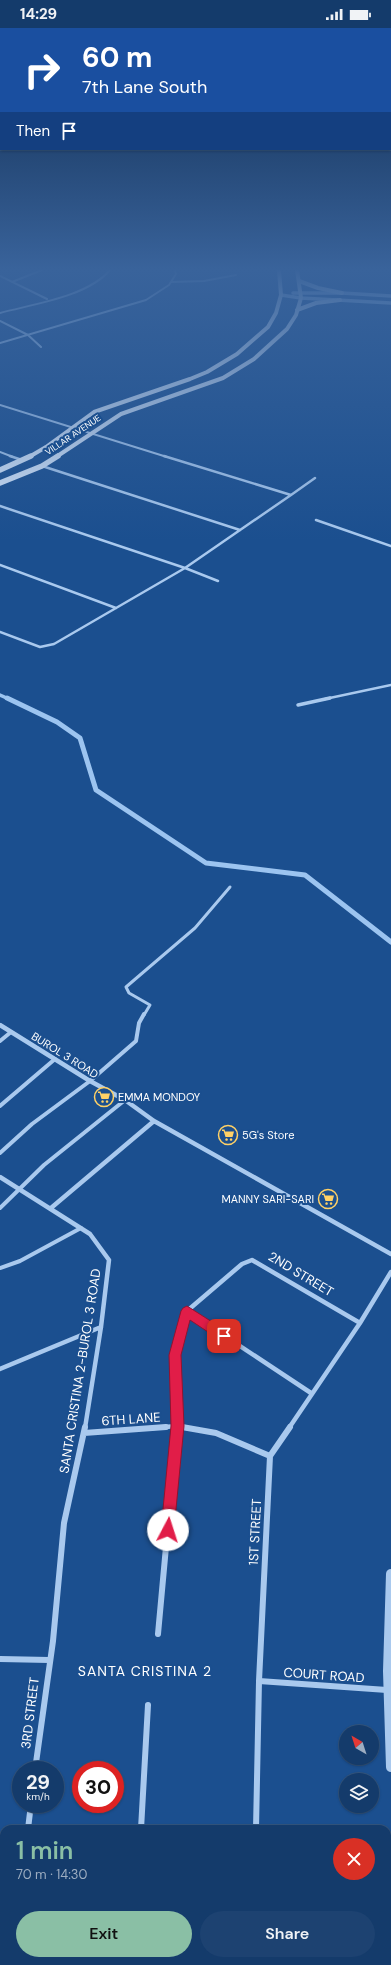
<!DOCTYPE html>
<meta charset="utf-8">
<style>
:root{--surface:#143b6b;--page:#1d4271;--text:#f1f3f6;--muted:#9dadc1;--line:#33557e;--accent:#8abfa5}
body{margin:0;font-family:"DM Sans",sans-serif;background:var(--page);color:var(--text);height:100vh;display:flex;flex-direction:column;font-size:15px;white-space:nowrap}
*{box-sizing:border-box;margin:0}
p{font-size:13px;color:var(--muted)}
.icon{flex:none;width:22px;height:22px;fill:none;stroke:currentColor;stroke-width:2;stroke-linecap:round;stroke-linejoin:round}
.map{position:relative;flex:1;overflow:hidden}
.sheet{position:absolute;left:0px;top:1797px;width:391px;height:140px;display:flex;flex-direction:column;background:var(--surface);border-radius:12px 12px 0 0;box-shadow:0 1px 3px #0004,0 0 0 1px var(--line)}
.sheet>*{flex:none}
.banner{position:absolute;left:0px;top:0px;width:391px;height:122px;box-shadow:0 1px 3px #0004,0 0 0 1px var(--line);background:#1a4fa0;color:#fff;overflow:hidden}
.needle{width:26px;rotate:321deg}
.fabs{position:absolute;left:339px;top:1697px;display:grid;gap:8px}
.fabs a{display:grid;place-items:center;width:40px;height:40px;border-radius:50%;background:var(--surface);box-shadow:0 1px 3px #0004,0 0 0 1px var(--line);font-size:20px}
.speed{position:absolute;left:12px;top:1733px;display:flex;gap:8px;font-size:20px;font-weight:700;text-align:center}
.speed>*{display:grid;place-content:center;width:52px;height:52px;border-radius:50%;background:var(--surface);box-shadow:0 1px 3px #0004,0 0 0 1px var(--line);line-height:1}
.speed small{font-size:10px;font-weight:400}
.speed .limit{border:6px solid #d22;background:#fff;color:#111}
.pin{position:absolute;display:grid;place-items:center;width:34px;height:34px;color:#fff;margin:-17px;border-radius:8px;box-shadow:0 2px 6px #0006}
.me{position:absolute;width:44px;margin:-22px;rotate:5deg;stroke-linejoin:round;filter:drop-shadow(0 0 3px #0008)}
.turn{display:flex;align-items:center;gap:14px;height:84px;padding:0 16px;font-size:18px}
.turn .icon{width:52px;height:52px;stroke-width:2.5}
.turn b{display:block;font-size:28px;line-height:34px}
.then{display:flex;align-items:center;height:38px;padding:0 16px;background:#0003;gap:8px;font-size:15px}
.round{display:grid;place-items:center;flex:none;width:42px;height:42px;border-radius:21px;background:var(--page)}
.head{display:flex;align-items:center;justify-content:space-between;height:68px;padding:0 16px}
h1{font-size:24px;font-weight:600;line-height:30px;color:var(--accent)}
.cta{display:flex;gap:8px;margin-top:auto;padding:8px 16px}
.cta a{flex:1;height:46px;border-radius:24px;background:var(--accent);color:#111;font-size:16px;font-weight:600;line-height:46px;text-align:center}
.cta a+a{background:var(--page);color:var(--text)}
.status{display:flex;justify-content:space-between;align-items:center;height:28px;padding:0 20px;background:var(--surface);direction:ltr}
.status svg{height:11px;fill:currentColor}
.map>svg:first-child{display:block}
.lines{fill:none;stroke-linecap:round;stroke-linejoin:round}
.stream-far1{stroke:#9cc4f0;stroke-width:3.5}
.stream{stroke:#9cc4f0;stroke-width:5}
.pedestrian-far1{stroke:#a9c9ee;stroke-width:3}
.pedestrian{stroke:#a9c9ee;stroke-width:4}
.minor-far4{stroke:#a9c9ee;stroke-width:2}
.minor-far3{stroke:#a9c9ee;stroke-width:2.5}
.minor-far2{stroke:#a9c9ee;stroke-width:3.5}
.minor-far1{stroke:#a9c9ee;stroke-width:4.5}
.minor{stroke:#a9c9ee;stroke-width:6}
.tertiary-far1{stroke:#a9c9ee;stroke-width:3.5}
.tertiary{stroke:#a9c9ee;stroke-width:10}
.secondary-far1{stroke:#d6e6fa;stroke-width:4}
.secondary{stroke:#d6e6fa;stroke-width:5.5}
.route{fill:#e11d48;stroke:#92132f}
.labels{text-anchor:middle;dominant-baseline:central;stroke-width:4;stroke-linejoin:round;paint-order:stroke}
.far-street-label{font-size:9px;fill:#fff;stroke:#1b4f8f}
.street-label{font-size:11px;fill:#fff;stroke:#1b4f8f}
.poi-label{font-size:11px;fill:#fff;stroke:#1b4f8f;text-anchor:start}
.near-street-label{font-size:13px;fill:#fff;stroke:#1b4f8f}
.near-neighbourhood-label{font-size:14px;letter-spacing:1px;fill:#fff;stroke:#1b4f8f}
</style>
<div class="status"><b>14:29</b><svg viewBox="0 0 49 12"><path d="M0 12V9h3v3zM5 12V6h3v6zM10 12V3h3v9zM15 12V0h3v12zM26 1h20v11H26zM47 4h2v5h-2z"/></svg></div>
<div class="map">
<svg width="391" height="1937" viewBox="0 0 391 1937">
<rect width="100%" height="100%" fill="#1b4f8f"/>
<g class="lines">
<!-- stream-far1 -->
<path class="stream-far1" d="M0,667l9,4"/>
<!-- stream -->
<path class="stream" d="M7,670l50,24 23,16 16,52 110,73 99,12 86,67"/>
<!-- pedestrian-far1 -->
<path class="pedestrian-far1" d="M144,987l6,-10 -21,-12 -3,-6 69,-59 35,-41"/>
<!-- pedestrian -->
<path class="pedestrian" d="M0,1013l11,-9
M0,1078l55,-47
M0,1125l32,-29 58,-43 46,-40 3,-18 5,-9
M0,1180l44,-43 81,-65
M0,1240l20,-7 61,-33"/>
<!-- minor-far4 -->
<path class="minor-far4" d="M0,248l47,23
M12,254l30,-12
M171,254l33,-1 32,-6
M0,285c33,-9 87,-16 110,-43
M0,293l28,14 13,12
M0,315l146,-43 23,-15 7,-11 -1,-4
M0,377l167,52
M0,424l13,5"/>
<!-- minor-far3 -->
<path class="minor-far3" d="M10,428l12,4
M42,438l198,64
M291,467l24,-17
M0,478l185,62 33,13
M316,492l75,26
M0,537l116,43
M0,604l40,15 14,-3 131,-76 106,-73 -127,-39
M325,671l66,-14"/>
<!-- minor-far2 -->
<path class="minor-far2" d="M298,677l32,-7"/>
<!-- minor-far1 -->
<path class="minor-far1" d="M0,997l90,56 35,19 29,21 237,133
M0,1149l90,57 19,26 -8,67 -16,101
M51,1180l103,-87
M187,1283l124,82
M0,1341l101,-42
M153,1400l24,-2 10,2
M177,1400l-2,-73 12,-44 55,-47 10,-4 108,63
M289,1400l71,-105 31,-51"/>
<!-- minor -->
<path class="minor" d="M182,1399l34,6 54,23
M84,1405l82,-6
M158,1606l19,-207
M0,1631l49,1
M259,1653l128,9
M35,1742l18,-129 11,-118 21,-96
M28,1801l3,-25
M141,1801l7,-124
M256,1801l3,-148 11,-225 20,-29
M254,1933v4
M10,1937l1,-4
M134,1937l1,-4"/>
<!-- tertiary-far1 -->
<path class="tertiary-far1" d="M293,265h49l49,3
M281,267l20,3 90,5"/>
<!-- tertiary -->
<path class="tertiary" d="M391,1546l-3,97 3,96"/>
<!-- secondary-far1 -->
<path class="secondary-far1" d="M299,253l19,7 24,5
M297,282l19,-7 24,-3
M29,429l17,-10 48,-35 96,-33 17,-7 30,-18 31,-27 8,-14 5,-18 -2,-25
M56,429l65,-43 102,-36 31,-19 33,-30 9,-14 5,-17 -4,-28"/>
<!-- secondary -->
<path class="secondary" d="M0,442l31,-14
M0,455l42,-17 16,-10"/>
</g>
<!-- sky -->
<linearGradient id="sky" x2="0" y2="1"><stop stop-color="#0f2b4f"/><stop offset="0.47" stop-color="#39639b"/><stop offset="1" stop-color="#39639b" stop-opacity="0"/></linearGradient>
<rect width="391" height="513" fill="url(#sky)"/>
<!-- route -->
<path class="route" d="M187,1278l41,26 2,4 -2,4 -4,1 -4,-1 -30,-20 -9,35 3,71 -10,104 -2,5 -4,2 -5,-2 -2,-5 10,-104 -2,-71 12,-44 2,-3z"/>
<!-- icons -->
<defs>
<symbol id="supermarket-ring" viewBox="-11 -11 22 22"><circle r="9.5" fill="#1b4f8f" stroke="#ffd166" stroke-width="1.5"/><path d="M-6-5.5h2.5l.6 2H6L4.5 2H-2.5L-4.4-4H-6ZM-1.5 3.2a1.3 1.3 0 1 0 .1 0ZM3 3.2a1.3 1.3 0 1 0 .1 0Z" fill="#ffd166"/></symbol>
</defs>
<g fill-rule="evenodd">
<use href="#supermarket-ring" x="93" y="1058" width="22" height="22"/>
<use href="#supermarket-ring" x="217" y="1096" width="22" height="22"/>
<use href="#supermarket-ring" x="317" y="1160" width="22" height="22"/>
</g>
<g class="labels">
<!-- far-street labels -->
<g class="far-street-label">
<text transform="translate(73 407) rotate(-34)">VILLAR AVENUE</text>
</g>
<!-- street labels -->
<g class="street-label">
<text transform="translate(65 1027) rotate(32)">BUROL 3 ROAD</text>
</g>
<!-- poi labels -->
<g class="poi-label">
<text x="118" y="1069">EMMA MONDOY</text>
<text x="242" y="1107">5G's Store</text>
<text x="314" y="1171" text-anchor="end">MANNY SARI-SARI</text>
</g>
<!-- near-street labels -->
<g class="near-street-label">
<text transform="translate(301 1246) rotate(31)">2ND STREET</text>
<text transform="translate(80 1343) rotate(-81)">SANTA CRISTINA 2-BUROL 3 ROAD</text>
<text transform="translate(131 1391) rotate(-4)">6TH LANE</text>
<text transform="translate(255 1504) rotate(-87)">1ST STREET</text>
<text transform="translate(324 1647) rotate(4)">COURT ROAD</text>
<text transform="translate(30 1685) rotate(-83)">3RD STREET</text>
</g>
<!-- near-neighbourhood labels -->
<g class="near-neighbourhood-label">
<text x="145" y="1643">SANTA CRISTINA 2</text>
</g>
</g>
</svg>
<div class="fabs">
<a><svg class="needle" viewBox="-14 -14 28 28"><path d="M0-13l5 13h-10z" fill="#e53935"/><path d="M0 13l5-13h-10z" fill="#9dadc1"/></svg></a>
<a><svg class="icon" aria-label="layers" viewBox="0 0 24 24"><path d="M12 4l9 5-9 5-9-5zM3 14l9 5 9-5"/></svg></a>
</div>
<div class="speed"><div>29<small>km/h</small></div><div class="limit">30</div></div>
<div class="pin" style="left:224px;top:1308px;background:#d93025"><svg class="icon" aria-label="arrive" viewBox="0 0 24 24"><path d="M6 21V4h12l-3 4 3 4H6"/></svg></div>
<svg class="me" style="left:168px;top:1502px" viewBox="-20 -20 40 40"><circle r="19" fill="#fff"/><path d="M0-13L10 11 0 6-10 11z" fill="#e11d48"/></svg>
<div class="banner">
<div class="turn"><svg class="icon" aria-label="right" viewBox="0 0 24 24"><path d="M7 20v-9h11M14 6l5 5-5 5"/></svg><div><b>60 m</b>7th Lane South</div></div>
<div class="then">Then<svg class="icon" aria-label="arrive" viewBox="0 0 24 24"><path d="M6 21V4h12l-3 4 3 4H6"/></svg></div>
</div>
<section class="sheet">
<div class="head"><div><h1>1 min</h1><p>70 m · 14:30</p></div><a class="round" style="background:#d93025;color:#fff"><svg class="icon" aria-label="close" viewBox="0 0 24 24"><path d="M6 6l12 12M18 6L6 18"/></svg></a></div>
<div class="cta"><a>Exit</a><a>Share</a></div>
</section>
</div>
